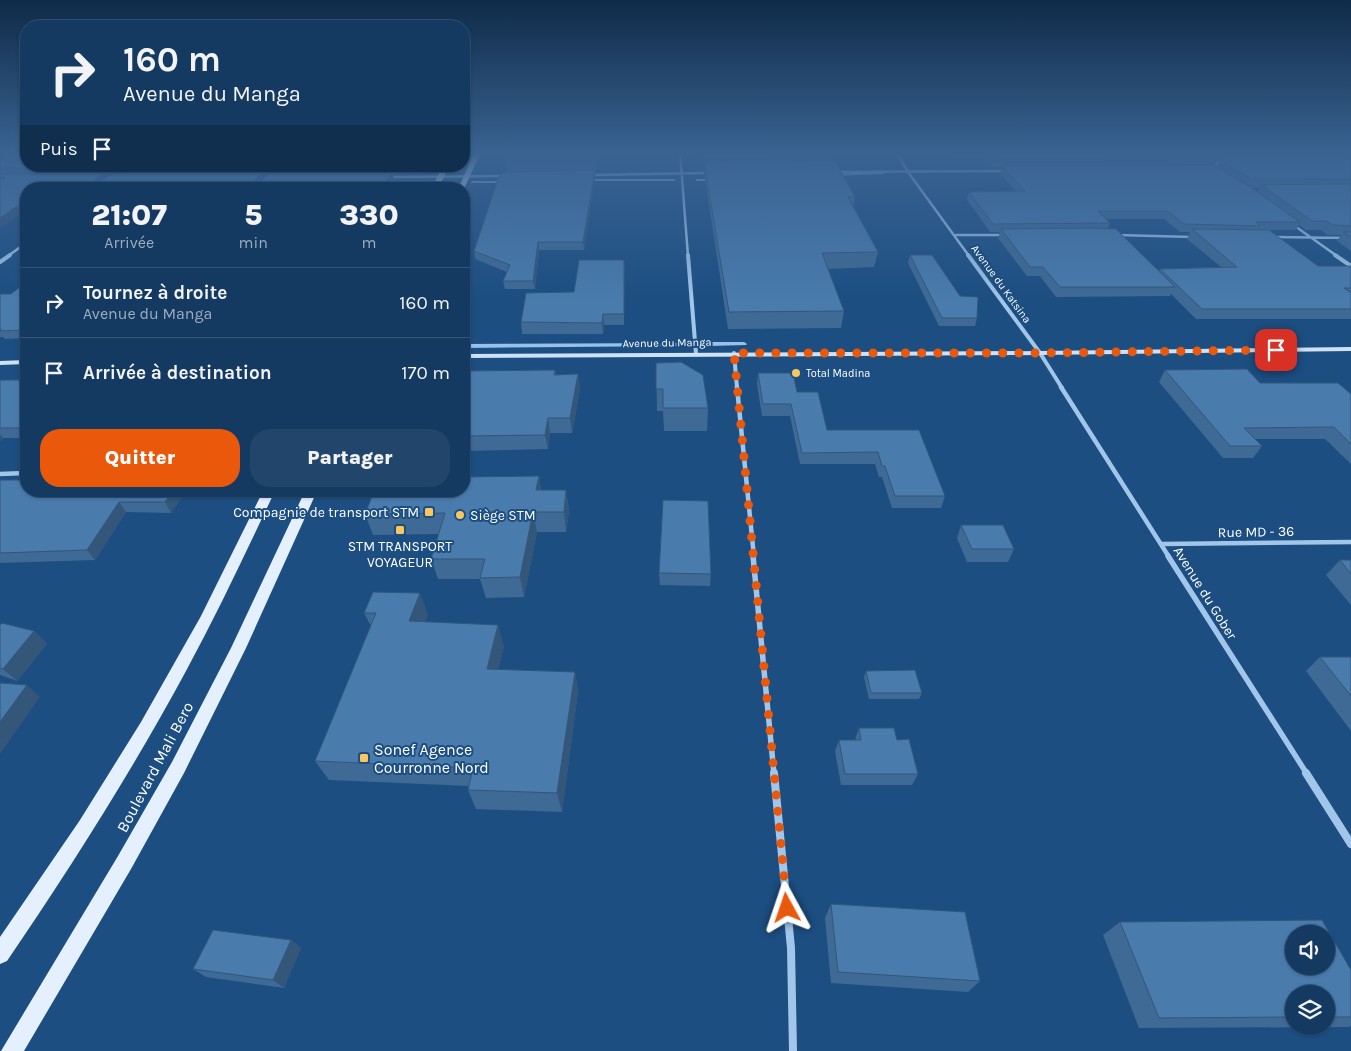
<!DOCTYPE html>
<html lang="fr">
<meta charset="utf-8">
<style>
:root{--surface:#153a62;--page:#22456b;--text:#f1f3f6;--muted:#9dadbe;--line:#345477;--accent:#ea580c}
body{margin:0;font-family:Karla,sans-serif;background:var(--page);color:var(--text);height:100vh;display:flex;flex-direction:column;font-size:19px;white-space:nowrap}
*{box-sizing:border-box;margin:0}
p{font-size:16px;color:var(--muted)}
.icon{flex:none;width:28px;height:28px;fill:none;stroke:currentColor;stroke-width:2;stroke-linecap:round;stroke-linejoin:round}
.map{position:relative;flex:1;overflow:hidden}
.panel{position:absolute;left:20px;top:182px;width:450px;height:315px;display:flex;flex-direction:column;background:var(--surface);border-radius:20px;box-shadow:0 1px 4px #0004,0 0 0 1px var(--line)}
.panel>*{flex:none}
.guide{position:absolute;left:20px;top:20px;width:450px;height:152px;border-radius:20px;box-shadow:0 1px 4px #0004,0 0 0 1px var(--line);background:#153a62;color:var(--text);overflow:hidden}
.fabs{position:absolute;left:1285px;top:925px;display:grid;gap:10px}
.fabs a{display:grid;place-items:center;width:50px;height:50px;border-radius:50%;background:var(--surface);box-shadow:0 1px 4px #0004,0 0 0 1px var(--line);font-size:25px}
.pin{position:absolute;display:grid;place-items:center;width:42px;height:42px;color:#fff;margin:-21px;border-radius:10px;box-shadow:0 2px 8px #0006}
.me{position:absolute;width:55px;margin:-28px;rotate:355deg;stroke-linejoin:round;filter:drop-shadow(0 0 4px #0008)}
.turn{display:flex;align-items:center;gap:18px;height:105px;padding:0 20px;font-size:22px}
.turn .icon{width:65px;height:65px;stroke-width:2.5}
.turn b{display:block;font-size:35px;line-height:42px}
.then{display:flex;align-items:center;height:48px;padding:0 20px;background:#0003;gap:10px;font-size:19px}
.eta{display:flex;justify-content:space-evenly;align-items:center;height:85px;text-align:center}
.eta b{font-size:30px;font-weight:800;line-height:35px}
.primary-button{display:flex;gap:10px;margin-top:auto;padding:10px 20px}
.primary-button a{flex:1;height:58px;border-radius:20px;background:var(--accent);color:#fff;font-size:20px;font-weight:800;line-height:58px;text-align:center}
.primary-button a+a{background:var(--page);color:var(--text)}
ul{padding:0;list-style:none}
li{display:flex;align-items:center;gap:15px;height:70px;padding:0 20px;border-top:1px solid var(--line)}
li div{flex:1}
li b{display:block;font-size:19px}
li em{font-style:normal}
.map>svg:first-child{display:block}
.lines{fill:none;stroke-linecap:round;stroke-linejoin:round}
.stream{fill:#95c1ec;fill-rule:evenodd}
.street-far4{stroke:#a2c6ea;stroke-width:2.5}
.street-far3{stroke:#a2c6ea;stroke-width:4}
.street-far2{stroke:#a2c6ea;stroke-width:4.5}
.street-far1{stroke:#a2c6ea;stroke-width:5.5}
.street{stroke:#a2c6ea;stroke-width:8}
.secondary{fill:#cde1f7;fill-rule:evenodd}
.primary{fill:#e5f0fe;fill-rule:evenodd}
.wall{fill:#3f6a95;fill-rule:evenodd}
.shaded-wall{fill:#335679}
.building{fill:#497bad;stroke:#335679;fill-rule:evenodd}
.route{stroke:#ea580c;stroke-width:9;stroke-dasharray:0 16.2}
.poi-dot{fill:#fac65f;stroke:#1c4e82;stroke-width:2}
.labels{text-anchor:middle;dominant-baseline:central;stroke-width:4;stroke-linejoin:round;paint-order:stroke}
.far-street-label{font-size:11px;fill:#fff;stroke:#1c4e82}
.far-poi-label{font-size:11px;fill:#fff;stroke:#1c4e82;text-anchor:start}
.poi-label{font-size:14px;fill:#fff;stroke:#1c4e82;text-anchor:end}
.street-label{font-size:14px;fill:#fff;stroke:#1c4e82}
.near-poi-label{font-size:16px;fill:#fff;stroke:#1c4e82;text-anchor:start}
.near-street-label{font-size:16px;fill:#fff;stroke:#1c4e82}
</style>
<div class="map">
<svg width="1351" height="1051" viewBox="0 0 1351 1051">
<rect width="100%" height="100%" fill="#1c4e82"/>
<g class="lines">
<!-- stream -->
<path class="stream" d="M882,172h2v2l-54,2 -2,-1 2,-1z
M582,179h92l2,1 -2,1h-90l-2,-1z
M696,179h19l2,1 -2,1h-19z
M473,181h36l2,1 -2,1h-38v-1z
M744,342l3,2 -1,1 -37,1 -3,-2 3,-2z
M681,343l3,2 -1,1 -219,2v-4z"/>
<!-- street-far4 -->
<path class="street-far4" d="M680,152l8,104
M896,152l12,20 61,84
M0,155l4,-3
M1211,169l19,-17
M835,172l172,-1
M590,175l119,-2
M388,177l116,-1
M1292,224l45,32
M956,235h50
M1117,235l76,2
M1274,237l77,1
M8,256l18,-13"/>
<!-- street-far3 -->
<path class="street-far3" d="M688,255l8,99
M968,255l72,98 22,35
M1335,255l16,11
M0,262l10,-7
M734,353l3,35"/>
<!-- street-far2 -->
<path class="street-far2" d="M737,387l17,170
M1061,387l108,170
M0,474l26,-1
M1161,544l190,-2"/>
<!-- street-far1 -->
<path class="street-far1" d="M753,556l21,218
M1168,556l139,218"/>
<!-- street -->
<path class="street" d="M774,773l17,175 2,103
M1306,773l45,71"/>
<!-- secondary -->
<path class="secondary" d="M1351,347v4l-311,4 -576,3v-4l576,-3z
M26,360v4l-26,1v-4z"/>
<!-- primary -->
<path class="primary" d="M475,152h6l-17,37h-6z
M443,166h6l-11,23h-7z
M263,491h12c-29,61 -57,121 -89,180 -54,100 -115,196 -179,290l-7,3v-27l80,-117 61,-98 60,-106z
M305,491h12l-71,157 -62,125 -53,96 -107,182h-23l117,-195 54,-94 59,-114z"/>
</g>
<!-- wall -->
<path class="wall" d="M506,152h93l-3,18h-1v8l-11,72h-45l-4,39h-30l-2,-8 4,-9 -32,-13 -1,-8 33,-79 -3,-17z
M701,152h127l3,6 -1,3 25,36 -2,10 25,45 -4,15 -46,2 16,42 -3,17 -113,1z
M948,152h278l-15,13 6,2 3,-7 131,-8v99l-14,-10 4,-6h-14l-6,-5h-15l-7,-5 -3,5h-38l60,36h33v53h-155l-25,-25 -1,2 -114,1 -16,-21h-13l-29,-38 2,-6h-10l-23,-32 2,-8 47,-1 -16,-17 2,-7 -8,1 -7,-8 1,-3h-36zM1252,188h8l-2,4zM1105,219h59l16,13h10l-3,7 34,28 -61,2 -1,2 -51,-43 2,-5z
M0,159l26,7h252l-9,8h9l-2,-6 129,-2 -6,8h-6l1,6 -6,9h-362v24h-5l-21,15zM121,169l3,5h-10zM102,174h10l-7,5zM261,174h8l-6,5z
M910,255l50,41 17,22 -2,8h-36l-31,-63z
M624,260v65h-20l-1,9h-81l-1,-12 53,-30z
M26,282v56l-21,1 -2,-2h-3v-43h11z
M656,363l52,45 -1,23h-43l-1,-20h-6z
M555,370l1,5 22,-1 2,15 -8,44h-22l-2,16 -84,2v-78z
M1165,370l95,13 91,11v70l-26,-25h-70l7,7 -9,12h-30l-64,-76z
M758,373l39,19 30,38h92l26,66 -4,12h-49l-10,-31h-3l-4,-13h-75l-10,-48h-28l-5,-32z
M0,380h26v58h-23l-3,3z
M539,476l2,14h25l3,21 -3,21h-29l-13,65 -38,1 -6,-19h-42l-7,-20 8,-25 -66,1 -8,-21z
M0,480l26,11h160l-15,22 -45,-1 -31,48 -95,3z
M961,525l53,24 -6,13h-41l-10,-24z
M1340,560h11v45l-25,-30z
M659,573l52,1 -1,12 -50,-1z
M364,613l64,1 -3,8 79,24 -6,24 77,2 3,20 -16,120 -86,-3 -8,-19 1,-4 -140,-6 -14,-19 56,-135z
M0,625l34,6 13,13 -30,37 -17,-6z
M1320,657h31v74l-45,-60z
M866,671l56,22 -3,6h-50l-5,-22z
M859,728l38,12 21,34 -6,11h-71l-6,-34 4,-11h16z
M831,904l149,77 -12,11 -137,-9 -6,-65z
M1120,922l231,48v56l-2,1 -210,1 -36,-93zM1294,994h32v32h-32z
M291,940l10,8 -17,40 -78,-11 -13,-8z"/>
<!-- shaded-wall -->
<path class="shaded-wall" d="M595,152h4v2l-3,16z
M1220,152h6l-16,14 4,-8z
M114,166h10l-10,8 -3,-6z
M270,166h8l-9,8 -2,-6z
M400,166h5l-6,8 -1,-6z
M595,170v8l-11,72 -1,-8z
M102,174l3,6 -9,7 -3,-3v-3z
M261,174l2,6 -7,8 -2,-7z
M392,174l2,6 -6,9h-6l-1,-2z
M17,206l4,7 -21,15v-10z
M538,242l1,8 -4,39 -2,-8z
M624,260l1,10 -1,55z
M603,314l1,11 -1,9 -1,-11z
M578,374l2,15 -8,44 -2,-15z
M548,418l2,15 -2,16 -3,-14z
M0,434l3,4 -3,3z
M539,476l3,20 -6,-6z
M566,490l3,21 -3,21 -2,-20z
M173,491h13l-15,22 -6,-11z
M119,502l7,10 -31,48 -8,-10z
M533,512l4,20 -13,65 -4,-20z
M420,593l8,21 -10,28 -9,-21z
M498,625l6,21 -11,44 -6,-21z
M34,631l13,13 -30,37 -14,-12z
M575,672l3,20 -16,120 -5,-19z
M27,685l13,12 -40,57v-32z
M291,940l10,8 -17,40 -11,-8z"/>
<!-- building -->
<path class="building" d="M12,152h14v14h88l-3,2h-111v-9z
M506,152h78l-80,3z
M702,152h126l3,6 -128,1z
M990,152h230l-6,6 -217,1z
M1229,152h122v27h-99l-32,-19z
M835,161l20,36h-7l30,55 -56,1 22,58 -115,1 -25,-150z
M1214,165l35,21 51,36h-44l4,4 -76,-2 -17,-13h-69l12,12 -117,1 -24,-32 56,-1 -23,-25z
M124,166h146l-3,2h-146z
M278,166h122l-2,2h-122z
M595,170l-12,72h-45l-5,39h-30l7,-16 -36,-14 24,-72 5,-7z
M0,174h102l-9,7v3l2,1 17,-11h149l-7,7 2,4 13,-11h123l-11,13h7l-1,2h-361v17h-9l-17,12v-40h5l-5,-3z
M1351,184v42l-18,-1 -7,-4h-14l-51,-36z
M1092,228l24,1 59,58h-115l-17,-20h-13l-29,-38z
M1192,229l77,1 49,36h33v22h-7l7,5v16h-149l-42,-40 77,-2z
M1343,232h8v5z
M910,255h22l28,41 18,1 -1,21h-35z
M579,260h45v54h-21l-1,9 -81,-1 5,-29 48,-1z
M26,282v48l-26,1 1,-2h-1v-35h11z
M681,362l22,13 5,33h-45v-19h-7v-26z
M1247,369l13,14h78l13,11v50l-17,-17 -90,1 18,18h-32l-65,-76z
M555,370l-1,5 24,-1 -8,44h-22l-3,17 -81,1v-65z
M758,373h35l4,19h21l9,38h92l26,66h-50l-10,-30h-3l-4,-14 -76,1 -11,-49h-28z
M0,380h26v48h-26z
M539,476l-3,14h30l-2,22h-31l-13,65 -40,1 5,-19h-54l14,-46 -80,1 9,-23h90v-14z
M0,480h26v11h13v1l19,-1h115l-8,11h-46l-32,48 -87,3z
M663,500l45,1 3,73 -52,-1z
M961,525h42l11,24h-42z
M1340,560h11v14z
M373,592l47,1 -11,28 89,4 -11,44 88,3 -18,121 -89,-3 5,-22 -158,-7 61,-148h-12z
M2,623l32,8 -31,38 -3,-1v-43z
M1320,657h31v39z
M915,670l7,23h-51l-5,-22z
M0,683l27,2 -27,37z
M859,728h35l3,12 12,-1 9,35h-73l-6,-34h22z
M831,904l134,8 15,69 -142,-9z
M1322,920l29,50v47h-25v-23h-32v23l-135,1 -39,-96zM1294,934h32v32h-32z
M213,930l78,10 -18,40 -80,-11z"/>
<!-- sky -->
<linearGradient id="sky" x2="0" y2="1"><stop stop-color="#0f2b48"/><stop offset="0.51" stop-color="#3a6392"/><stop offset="1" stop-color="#3a6392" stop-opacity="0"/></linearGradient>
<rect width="1351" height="300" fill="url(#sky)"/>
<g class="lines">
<!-- route -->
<path class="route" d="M787,908l-53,-555h306l236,-3"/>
</g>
<!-- markers -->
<g class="poi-dot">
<circle cx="796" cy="373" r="5"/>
<rect x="424" y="507" width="10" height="10" rx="2.5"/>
<circle cx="460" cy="515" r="5"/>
<rect x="395" y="525" width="10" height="10" rx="2.5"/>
<rect x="359" y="753" width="10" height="10" rx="2.5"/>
</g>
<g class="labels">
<!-- far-street labels -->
<g class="far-street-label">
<text transform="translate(1001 284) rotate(54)">Avenue du Katsina</text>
<text transform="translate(667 343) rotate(-1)">Avenue du Manga</text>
</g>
<!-- far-poi labels -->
<g class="far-poi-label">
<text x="806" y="373">Total Madina</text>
</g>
<!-- poi labels -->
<g class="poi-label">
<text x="419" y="512">Compagnie de transport STM</text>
<text x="470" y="515" text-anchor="start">Siège STM</text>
<text x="400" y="546" text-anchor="middle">STM TRANSPORT<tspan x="400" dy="16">VOYAGEUR</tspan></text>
</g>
<!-- street labels -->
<g class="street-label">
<text transform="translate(1256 532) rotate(-1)">Rue MD - 36</text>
<text transform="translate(1205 593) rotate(58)">Avenue du Gober</text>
</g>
<!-- near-poi labels -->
<g class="near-poi-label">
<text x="374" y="749">Sonef Agence<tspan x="374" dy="18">Courronne Nord</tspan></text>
</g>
<!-- near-street labels -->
<g class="near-street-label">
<text transform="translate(155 767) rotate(-62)">Boulevard Mali Bero</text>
</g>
</g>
</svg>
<div class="fabs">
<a><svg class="icon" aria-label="sound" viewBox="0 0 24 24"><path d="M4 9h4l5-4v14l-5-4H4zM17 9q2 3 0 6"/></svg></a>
<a><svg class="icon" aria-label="layers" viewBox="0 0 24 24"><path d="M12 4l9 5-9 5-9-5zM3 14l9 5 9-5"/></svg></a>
</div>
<div class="pin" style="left:1276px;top:350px;background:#d93025"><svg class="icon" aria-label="arrive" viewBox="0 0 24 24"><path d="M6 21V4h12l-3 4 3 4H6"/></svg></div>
<svg class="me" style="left:787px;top:908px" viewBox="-20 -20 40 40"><path d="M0-17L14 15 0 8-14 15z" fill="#ea580c" stroke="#fff" stroke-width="4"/></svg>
<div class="guide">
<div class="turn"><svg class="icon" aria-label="right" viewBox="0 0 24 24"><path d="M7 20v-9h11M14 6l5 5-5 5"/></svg><div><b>160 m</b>Avenue du Manga</div></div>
<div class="then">Puis<svg class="icon" aria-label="arrive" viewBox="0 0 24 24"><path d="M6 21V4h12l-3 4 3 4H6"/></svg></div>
</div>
<section class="panel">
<div class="eta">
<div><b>21:07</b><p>Arrivée</p></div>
<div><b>5</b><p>min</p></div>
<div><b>330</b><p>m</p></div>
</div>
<ul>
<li><svg class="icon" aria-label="right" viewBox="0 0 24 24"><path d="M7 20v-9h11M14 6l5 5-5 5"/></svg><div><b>Tournez à droite</b><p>Avenue du Manga</p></div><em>160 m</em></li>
<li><svg class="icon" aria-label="arrive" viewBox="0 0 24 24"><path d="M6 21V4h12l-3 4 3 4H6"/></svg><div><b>Arrivée à destination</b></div><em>170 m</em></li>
</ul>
<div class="primary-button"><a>Quitter</a><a>Partager</a></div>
</section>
</div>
